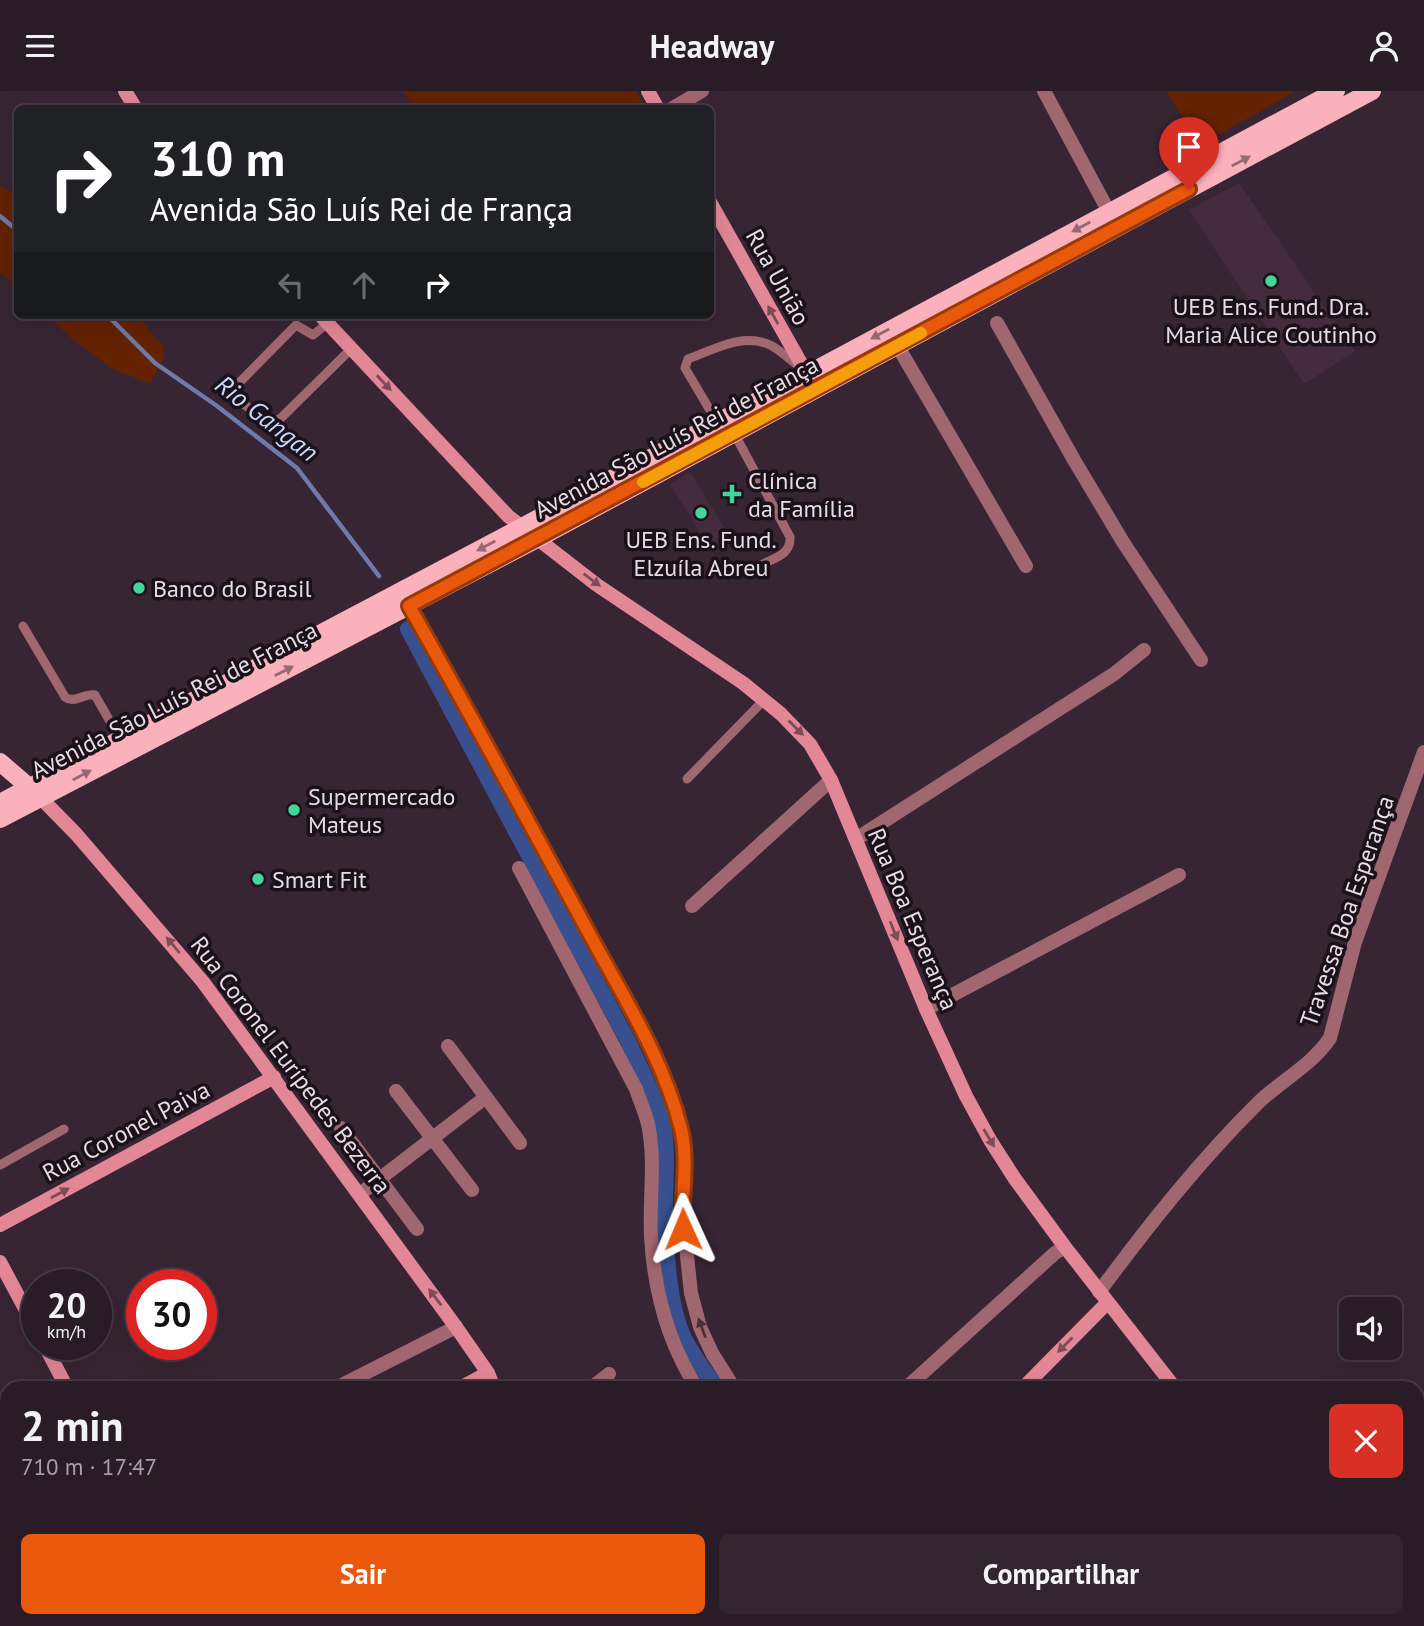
<!DOCTYPE html>
<html lang="pt">
<meta charset="utf-8">
<style>
:root{--surface:#2a1c27;--page:#32252f;--text:#f1f3f6;--muted:#a5a1a7;--line:#463a44;--accent:#ea580c}
body{margin:0;font-family:"PT Sans",sans-serif;background:var(--page);color:var(--text);height:100vh;display:flex;flex-direction:column;font-size:26px;white-space:nowrap}
*{box-sizing:border-box;margin:0}
p{font-size:23px;color:var(--muted)}
.icon{flex:none;width:38px;height:38px;fill:none;stroke:currentColor;stroke-width:2;stroke-linecap:round;stroke-linejoin:round}
.map{position:relative;flex:1;overflow:hidden}
.sheet{position:absolute;left:0px;top:1290px;width:1424px;height:247px;display:flex;flex-direction:column;background:var(--surface);border-radius:21px 21px 0 0;box-shadow:0 7px 28px #0002,0 0 0 2px var(--line)}
.sheet>*{flex:none}
.banner{position:absolute;left:14px;top:14px;width:700px;height:214px;border-radius:10px;box-shadow:0 7px 28px #0002,0 0 0 2px var(--line);background:#202124;color:#fff;overflow:hidden}
.tools{position:absolute;left:1339px;top:1206px;display:grid;gap:14px}
.tools a{display:grid;place-items:center;width:63px;height:63px;border-radius:10px;background:var(--surface);box-shadow:0 7px 28px #0002,0 0 0 2px var(--line);font-size:35px}
.speed{position:absolute;left:21px;top:1178px;display:flex;gap:14px;font-size:35px;font-weight:700;text-align:center}
.speed>*{display:grid;place-content:center;width:91px;height:91px;border-radius:50%;background:var(--surface);box-shadow:0 7px 28px #0002,0 0 0 2px var(--line);line-height:1}
.speed small{font-size:18px;font-weight:400}
.speed .limit{border:10px solid #d22;background:#fff;color:#111}
.pin{position:absolute;display:grid;place-items:center;width:60px;height:60px;color:#fff;margin:-72px -30px;border-radius:50% 50% 50% 0;rotate:-45deg;box-shadow:0 0 7px #0007}
.pin .icon{rotate:45deg}
.me{position:absolute;width:77px;margin:-38px;rotate:359deg;stroke-linejoin:round;filter:drop-shadow(0 0 5px #0008)}
.turn{display:flex;align-items:center;gap:24px;height:147px;padding:0 21px;font-size:32px}
.turn .icon{width:91px;height:91px;stroke-width:2.5}
.turn b{display:block;font-size:49px;line-height:60px}
.lanes{display:flex;align-items:center;height:66px;padding:0 21px;background:#0003;justify-content:center;gap:35px;direction:ltr}
.lanes .off{opacity:.35}
.round{display:grid;place-items:center;flex:none;width:74px;height:74px;border-radius:10px;background:var(--page)}
.overview{display:flex;align-items:center;justify-content:space-between;height:119px;padding:0 21px}
h1{font-size:42px;font-weight:700;line-height:52px}
.cta{display:flex;gap:14px;margin-top:auto;padding:14px 21px}
.cta a{flex:1;height:80px;border-radius:10px;background:var(--accent);color:#fff;font-size:28px;font-weight:700;line-height:80px;text-align:center}
.cta a+a{background:var(--page);color:var(--text)}
header{display:flex;justify-content:space-between;align-items:center;height:91px;padding:0 21px;background:var(--surface);font-size:32px;font-weight:700}
.map>svg:first-child{display:block}
.built{fill:#442b3e}
.green{fill:#642200}
.lines{fill:none;stroke-linecap:round;stroke-linejoin:round}
.stream{stroke:#6d7aaa;stroke-width:4.5}
.canal{stroke:#385090;stroke-width:16}
.lane{stroke:#a16771;stroke-width:9}
.street{stroke:#a16771;stroke-width:14}
.secondary{stroke:#e38797;stroke-width:14}
.primary{stroke:#fab1bc;stroke-width:18}
.oneway{fill:#956972}
.oneway2{fill:#7e4c58}
.oneway3{fill:#493037}
.route-casing{stroke:#983908;stroke-width:18}
.route{stroke:#ea580c;stroke-width:12}
.slow{stroke:#f59e0b;stroke-width:12}
.poi-dot{fill:#46d49e;stroke:#1a1218;stroke-width:2.5}
.labels{text-anchor:middle;dominant-baseline:central;stroke-width:7;stroke-linejoin:round;paint-order:stroke}
.street-label{font-size:24px;fill:#e8dbe5;stroke:#1a1218}
.poi-label{font-size:24px;fill:#e8dbe5;stroke:#1a1218;text-anchor:start}
.water-label{font-size:26px;font-style:italic;fill:#c7d8fe;stroke:#1a1218}
</style>
<header><svg class="icon" aria-label="menu" viewBox="0 0 24 24"><path d="M4 6h16M4 12h16M4 18h16"/></svg>Headway<svg class="icon" aria-label="person" viewBox="0 0 24 24"><circle cx="12" cy="8" r="4"/><path d="M4 21q1-7 8-7t8 7"/></svg></header>
<div class="map">
<svg width="1424" height="1535" viewBox="0 0 1424 1535">
<rect width="100%" height="100%" fill="#382534"/>
<!-- built -->
<path class="built" d="M1239,92l116,168 -51,33 -115,-174z
M690,381l43,70 -20,11 -43,-69z"/>
<!-- green -->
<path class="green" d="M403,0h233l10,17h-232z
M1167,0h128l-96,55z
M0,94l17,11v92l-17,-16z
M46,224h91l26,31 1,13 -14,24 -36,-13 -43,-32z"/>
<g class="lines">
<!-- stream -->
<path class="stream" d="M0,125l18,15
M107,224l48,48 62,43 80,62 82,108"/>
<!-- canal -->
<path class="canal" d="M408,538l220,412c13,29 29,58 36,90 4,24 1,51 1,75 0,36 3,100 19,132 9,18 21,34 33,50
M872,1530l1,5"/>
<!-- lane -->
<path class="lane" d="M328,232l-15,12 -17,-10 -63,64v8l35,24 6,1 7,-4 71,-70
M717,331l-32,-54 3,-9c25,-9 55,-27 82,-14 11,5 20,16 32,23
M734,342l56,104c1,18 -16,21 -29,28
M23,535l42,71c9,7 19,-4 30,-2l25,44
M687,688l77,-79
M0,1074l64,-36"/>
<!-- street -->
<path class="street" d="M1044,0l65,121
M671,18l31,-18
M997,232l77,137 49,82 78,118
M897,254l129,221
M409,515l170,308 73,137 15,35 15,46 3,23 -3,55 9,83 9,34 12,26 22,35
M856,748l258,-165 30,-24
M519,777l117,221c4,12 9,23 12,35 8,37 1,76 3,112 3,54 17,107 46,152
M692,815l139,-126
M926,918l253,-134
M448,955l72,97
M396,1000l76,99
M341,1037l76,101
M360,1103l126,-97
M1099,1201c49,-66 101,-132 160,-190 23,-22 53,-37 71,-64l25,-96 69,-190
M336,1297l120,-61
M591,1297l18,-14
M906,1297l149,-135 10,-6
M1418,1437l6,5
M850,1530l2,5
M1323,1530l8,5
M918,1534l2,1"/>
<!-- secondary -->
<path class="secondary" d="M125,0l11,18
M648,0l10,18
M710,111l97,172
M320,224l188,201 89,69 146,98 38,31 29,30 21,36 95,229 40,87 24,44 25,39 50,68 110,141
M36,702l41,42 126,147 253,345 32,46 6,15
M0,1134l274,-148
M0,1171l37,69
M44,1253l23,44
M460,1297l28,-15
M1023,1297l84,-85
M1418,1379l6,1
M193,1530l3,5
M566,1530l2,5
M7,1535l11,-5
M897,1535v-5
M1217,1535l1,-5"/>
<!-- primary -->
<path class="primary" d="M0,671l29,25
M0,712l522,-276 814,-436
M0,728l537,-280 835,-448"/>
</g>
<!-- one-way arrows -->
<defs><path id="oneway-solid" d="M-6-.8H1V-3.2L6.5 0L1 3.2V.8H-6Z" transform="scale(1.75)"/></defs>
<g class="oneway">
<use href="#oneway-solid" transform="translate(1241 70) rotate(-28)"/>
<use href="#oneway-solid" transform="translate(1081 136) rotate(152)"/>
<use href="#oneway-solid" transform="translate(880 243) rotate(152)"/>
<use href="#oneway-solid" transform="translate(486 455) rotate(152)"/>
<use href="#oneway-solid" transform="translate(284 580) rotate(-27)"/>
<use href="#oneway-solid" transform="translate(82 684) rotate(-28)"/>
</g>
<g class="oneway2">
<use href="#oneway-solid" transform="translate(773 224) rotate(-119)"/>
<use href="#oneway-solid" transform="translate(384 292) rotate(47)"/>
<use href="#oneway-solid" transform="translate(592 489) rotate(37)"/>
<use href="#oneway-solid" transform="translate(796 637) rotate(45)"/>
<use href="#oneway-solid" transform="translate(894 840) rotate(68)"/>
<use href="#oneway-solid" transform="translate(173 854) rotate(-130)"/>
<use href="#oneway-solid" transform="translate(989 1047) rotate(59)"/>
<use href="#oneway-solid" transform="translate(60 1102) rotate(-28)"/>
<use href="#oneway-solid" transform="translate(435 1206) rotate(-127)"/>
<use href="#oneway-solid" transform="translate(1065 1254) rotate(135)"/>
</g>
<use class="oneway3" href="#oneway-solid" transform="translate(702 1237) rotate(-110)"/>
<g class="lines">
<defs>
<path id="route" d="M683,1138c-2,-33 6,-68 -2,-100 -17,-69 -57,-131 -90,-192 -60,-111 -120,-222 -182,-331l780,-417"/>
</defs>
<!-- route casing -->
<use href="#route" class="route-casing"/>
<!-- route -->
<use href="#route" class="route"/>
<!-- slow -->
<path class="slow" d="M643,391l278,-149"/>
</g>
<!-- markers -->
<g class="poi-dot">
<circle cx="1271" cy="190" r="7"/>
<path d="M728.5 392.5h7v7h7v7h-7v7h-7v-7h-7v-7h7z"/>
<circle cx="701" cy="422" r="7"/>
<circle cx="139" cy="497" r="7"/>
<circle cx="294" cy="719" r="7"/>
<circle cx="258" cy="788" r="7"/>
</g>
<g class="labels">
<!-- street labels -->
<g class="street-label">
<text transform="translate(778 186) rotate(61)">Rua União</text>
<text transform="translate(676 346) rotate(-28)">Avenida São Luís Rei de França</text>
<text transform="translate(174 609) rotate(-27)">Avenida São Luís Rei de França</text>
<text transform="translate(1347 820) rotate(-71)">Travessa Boa Esperança</text>
<text transform="translate(913 828) rotate(67)">Rua Boa Esperança</text>
<text transform="translate(291 974) rotate(53)">Rua Coronel Eurípedes Bezerra</text>
<text transform="translate(126 1040) rotate(-28)">Rua Coronel Paiva</text>
</g>
<!-- poi labels -->
<g class="poi-label">
<text x="1271" y="215" text-anchor="middle">UEB Ens. Fund. Dra.<tspan x="1271" dy="28">Maria Alice Coutinho</tspan></text>
<text x="748" y="389">Clínica<tspan x="748" dy="28">da Família</tspan></text>
<text x="701" y="448" text-anchor="middle">UEB Ens. Fund.<tspan x="701" dy="28">Elzuíla Abreu</tspan></text>
<text x="153" y="497">Banco do Brasil</text>
<text x="308" y="705">Supermercado<tspan x="308" dy="28">Mateus</tspan></text>
<text x="272" y="788">Smart Fit</text>
</g>
<!-- water labels -->
<g class="water-label">
<text transform="translate(267 327) rotate(38)">Rio Gangan</text>
</g>
</g>
</svg>
<div class="tools">
<a><svg class="icon" aria-label="sound" viewBox="0 0 24 24"><path d="M4 9h4l5-4v14l-5-4H4zM17 9q2 3 0 6"/></svg></a>
</div>
<div class="speed"><div>20<small>km/h</small></div><div class="limit">30</div></div>
<div class="pin" style="left:1189px;top:98px;background:#d93025"><svg class="icon" aria-label="arrive" viewBox="0 0 24 24"><path d="M6 21V4h12l-3 4 3 4H6"/></svg></div>
<svg class="me" style="left:683px;top:1138px" viewBox="-20 -20 40 40"><path d="M0-17L14 15 0 8-14 15z" fill="#ea580c" stroke="#fff" stroke-width="4"/></svg>
<div class="banner">
<div class="turn"><svg class="icon" aria-label="right" viewBox="0 0 24 24"><path d="M7 20v-9h11M14 6l5 5-5 5"/></svg><div><b>310 m</b>Avenida São Luís Rei de França</div></div>
<div class="lanes"><svg class="icon off" aria-label="left" viewBox="0 0 24 24"><path d="M17 20v-9H6M10 6l-5 5 5 5"/></svg><svg class="icon off" aria-label="ahead" viewBox="0 0 24 24"><path d="M12 20V5M6 11l6-6 6 6"/></svg><svg class="icon" aria-label="right" viewBox="0 0 24 24"><path d="M7 20v-9h11M14 6l5 5-5 5"/></svg></div>
</div>
<section class="sheet">
<div class="overview"><div><h1>2 min</h1><p>710 m · 17:47</p></div><a class="round" style="background:#d93025;color:#fff"><svg class="icon" aria-label="close" viewBox="0 0 24 24"><path d="M6 6l12 12M18 6L6 18"/></svg></a></div>
<div class="cta"><a>Sair</a><a>Compartilhar</a></div>
</section>
</div>
